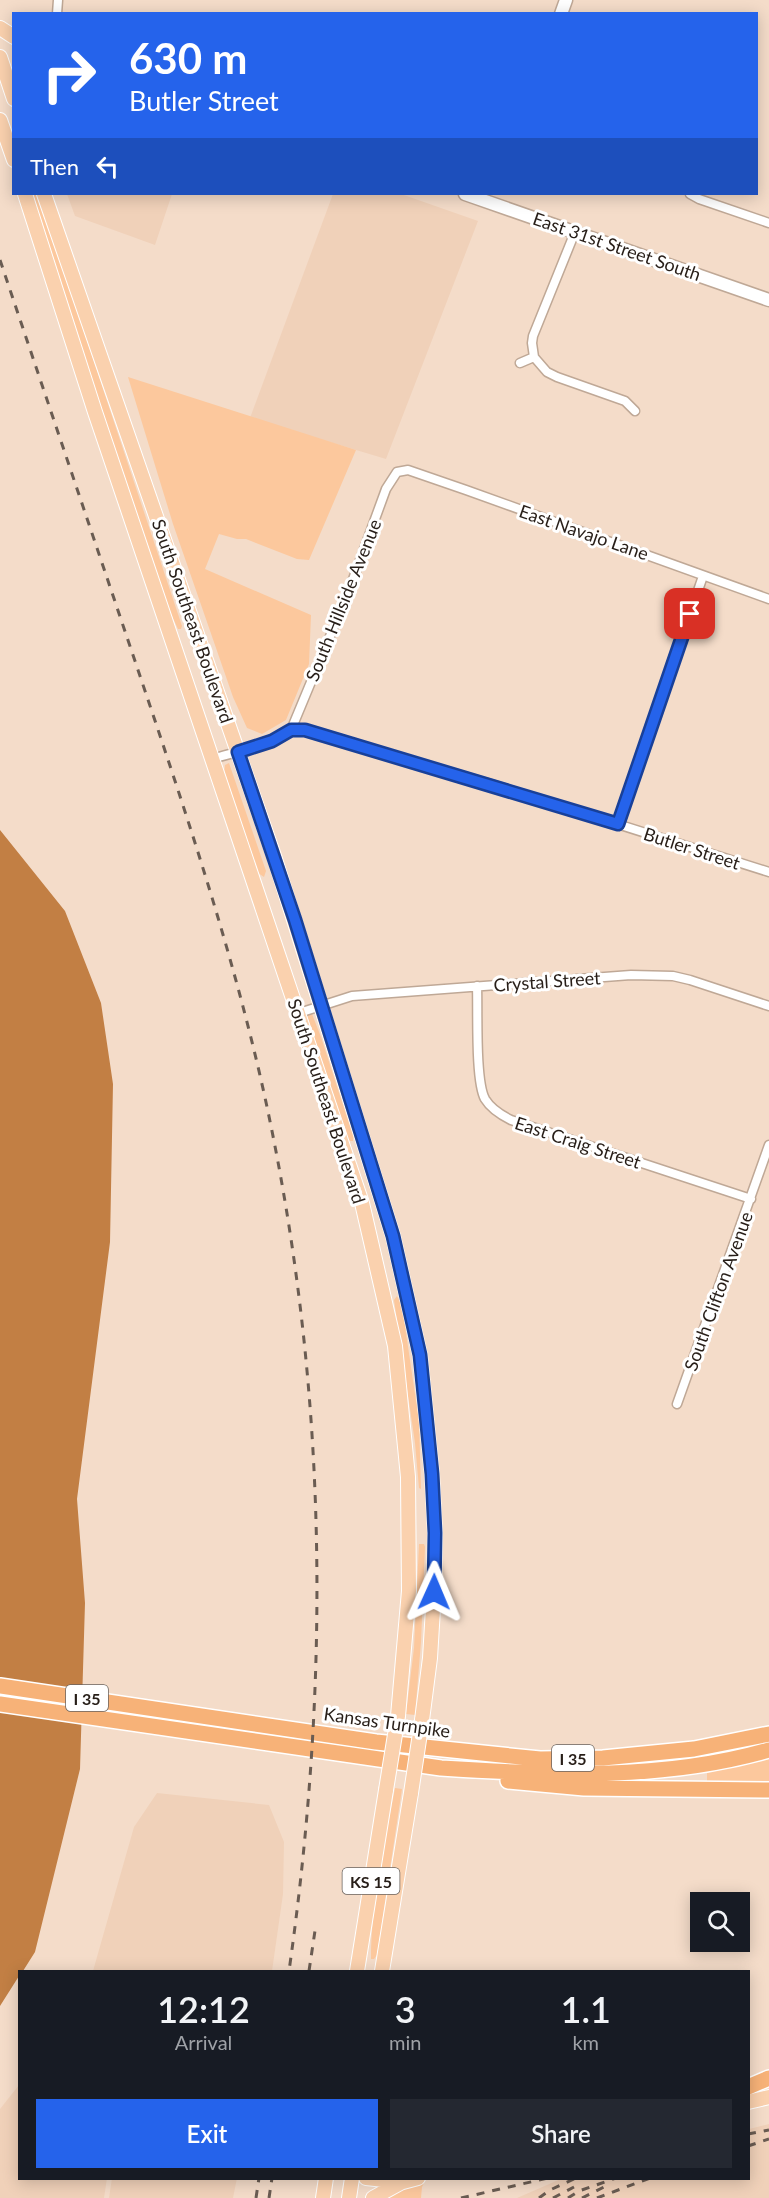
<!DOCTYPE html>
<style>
:root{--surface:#171b24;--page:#242831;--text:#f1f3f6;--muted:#9ea1a6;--accent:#2563eb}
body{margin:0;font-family:Lato,sans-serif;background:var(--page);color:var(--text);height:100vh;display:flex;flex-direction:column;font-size:22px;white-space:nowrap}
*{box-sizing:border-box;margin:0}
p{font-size:20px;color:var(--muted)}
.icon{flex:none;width:33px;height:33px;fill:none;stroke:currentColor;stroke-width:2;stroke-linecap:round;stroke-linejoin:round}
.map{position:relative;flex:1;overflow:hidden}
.sheet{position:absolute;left:18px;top:1970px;width:732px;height:210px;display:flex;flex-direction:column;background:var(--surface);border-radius:0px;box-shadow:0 3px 15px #0003}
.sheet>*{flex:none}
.banner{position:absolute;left:12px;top:12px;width:746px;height:183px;border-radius:0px;box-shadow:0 3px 15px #0003;background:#2563eb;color:#fff;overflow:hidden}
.fabs{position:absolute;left:690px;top:1892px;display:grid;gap:12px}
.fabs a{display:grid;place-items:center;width:60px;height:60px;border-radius:0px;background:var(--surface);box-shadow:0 3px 15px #0003;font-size:30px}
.pin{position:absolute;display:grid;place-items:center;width:51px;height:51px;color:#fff;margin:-26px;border-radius:12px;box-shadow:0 3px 9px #0006}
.me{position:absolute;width:66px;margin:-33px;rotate:1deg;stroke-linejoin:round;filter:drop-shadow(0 0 4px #0008)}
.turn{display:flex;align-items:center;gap:21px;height:126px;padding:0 18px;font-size:27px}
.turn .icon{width:78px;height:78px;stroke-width:2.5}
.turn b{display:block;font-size:42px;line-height:51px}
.then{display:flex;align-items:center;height:57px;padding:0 18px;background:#0003;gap:12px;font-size:22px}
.eta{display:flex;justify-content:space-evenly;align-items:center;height:102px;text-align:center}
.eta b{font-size:36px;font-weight:600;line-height:42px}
.cta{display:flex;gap:12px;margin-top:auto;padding:12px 18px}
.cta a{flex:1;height:69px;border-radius:0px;background:var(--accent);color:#fff;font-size:24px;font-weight:600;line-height:69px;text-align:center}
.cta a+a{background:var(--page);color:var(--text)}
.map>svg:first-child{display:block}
.built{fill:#f0d1b9}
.green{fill:#fcc89d}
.water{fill:#c27f44}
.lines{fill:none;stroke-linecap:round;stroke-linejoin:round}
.street-casing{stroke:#bfa896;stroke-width:11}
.secondary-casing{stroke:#bfa896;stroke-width:15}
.primary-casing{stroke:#fff;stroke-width:16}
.highway-casing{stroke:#fff;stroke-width:18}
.street{stroke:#fff;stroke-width:8}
.secondary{stroke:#fff;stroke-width:12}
.primary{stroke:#fad1ae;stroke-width:14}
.highway{stroke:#f7b278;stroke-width:15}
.rail{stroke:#6a5c52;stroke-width:3;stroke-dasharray:8 8;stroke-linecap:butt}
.primary-bridge-casing{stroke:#fff;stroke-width:16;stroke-linecap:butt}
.primary-bridge{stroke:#fad1ae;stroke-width:14}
.route-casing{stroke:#184099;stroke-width:15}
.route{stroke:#2563eb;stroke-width:10}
.labels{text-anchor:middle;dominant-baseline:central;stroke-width:6;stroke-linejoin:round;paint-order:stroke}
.shield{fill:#fff;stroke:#68625d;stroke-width:1.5}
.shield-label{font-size:16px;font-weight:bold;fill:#271e18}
.street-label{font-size:18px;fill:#271e18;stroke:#fff}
</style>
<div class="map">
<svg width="769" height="2198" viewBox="0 0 769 2198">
<rect width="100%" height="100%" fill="#f4dcc9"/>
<!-- built -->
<path class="built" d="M67,194h105l-17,51 -80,-29z
M333,194h68l77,27 -92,238 -136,-41z
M157,1793l112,12 15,37 -1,52 -11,77h-179l41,-144z
M19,2085l1,93h87l-3,20h-104v-89z
M769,2124v74h-252l46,-20h185l1,-49z
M112,2178h125l-4,20h-124z"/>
<!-- green -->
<path class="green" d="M29,194h9l144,432 -1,3h-3l-7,-15z
M128,377l228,73 -47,110 -12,-1 -51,-20h-9l-18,-5 -14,35 106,46 -2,49 -23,56 -24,14 -15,-6 -14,-31 -60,-173z
M229,763l37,108 -2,6 -6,-4 -34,-100 1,-8z
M312,1014l9,23 32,99v5h-3l-6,-8 -38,-114 2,-4z
M397,1296l5,10 17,115 2,68 -2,-1 -4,-45 -21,-143z
M419,1544h5l1,3 -4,95 -6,73 -9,-1 8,-66z
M769,1759v24l-62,-2v-10z
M395,1788l7,1 -25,166 -3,4h-3c0,-55 14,-117 24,-171z
M425,2181l-3,6 -1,11h-40l17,-9z"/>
<!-- water -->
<path class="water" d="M0,830l65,81 36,92 12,81 -3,158 -33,257 8,104 -5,166 -45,183 -12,19h-3l-1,5 -19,30z"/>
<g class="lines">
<defs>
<path id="street" d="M57,14l1,-14
M690,194l9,5 70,24
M575,232l-42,104 -1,7 2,14 13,15 10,5 68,24 10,10
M520,363l14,-6
M291,730l57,-137 38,-104 11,-17 11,-2 58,20 303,109
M212,759c16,-5 32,-8 47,-14 17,-6 27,-15 46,-15l189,55 275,87
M618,824l85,-248
M477,986c1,24 -2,95 8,113 6,10 16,16 26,21l240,79
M299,1013l53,-17 279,-21 42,1 17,4 79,26
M677,1404l92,-259"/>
<path id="secondary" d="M561,14l5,-14
M465,194l304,106"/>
<path id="primary" d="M0,28l14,9
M0,57l14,42
M0,120l14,40
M25,194l70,218 267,791 33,143 13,131 1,114 -11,125
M44,194l230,662 119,380 27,119 12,119 3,59 -1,59 -4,66 -8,62
M357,1971l29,-181
M382,1971l29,-178
M748,2102l21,-5
M366,2178l37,4 15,-4
M323,2198l3,-20
M349,2198l3,-20
M373,2198l29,-16"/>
<path id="highway" d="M0,1686l376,56 164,17 63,-1 91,-9 75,-15
M0,1704l441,64c110,7 220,13 328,-18
M508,1781l76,7 185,2
M748,2087l21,-9"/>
</defs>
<!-- street casing -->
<use href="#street" class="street-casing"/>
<!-- secondary casing -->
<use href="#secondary" class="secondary-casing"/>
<!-- primary casing -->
<use href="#primary" class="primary-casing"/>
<!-- highway casing -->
<use href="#highway" class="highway-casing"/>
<!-- street -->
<use href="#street" class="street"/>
<!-- secondary -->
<use href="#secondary" class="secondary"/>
<!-- primary -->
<use href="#primary" class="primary"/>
<!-- highway -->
<use href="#highway" class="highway"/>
<!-- rail -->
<path class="rail" d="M0,260c46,137 92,273 138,410 47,140 94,279 126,423 64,292 67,583 25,878
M309,1971l7,-47
M748,2134l21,-4
M748,2146l21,-7
M256,2198l3,-20
M269,2198l3,-20
M461,2198l87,-20
M539,2198l11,-8 26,-12
M553,2198l21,-11
M568,2198l11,-7 37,-13
M582,2198l22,-11
M597,2198l53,-20"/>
<defs>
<path id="primary-bridge" d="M386,1790l12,-74
M411,1793l11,-73"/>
</defs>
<!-- primary-bridge casing -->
<use href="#primary-bridge" class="primary-bridge-casing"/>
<!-- primary-bridge -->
<use href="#primary-bridge" class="primary-bridge"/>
</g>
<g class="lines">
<defs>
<path id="route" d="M434,1592l1,-59 -3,-59 -12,-119 -27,-119 -98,-316 -57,-168 34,-11 19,-11h14l313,94 72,-210"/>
</defs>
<!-- route casing -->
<use href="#route" class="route-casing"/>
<!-- route -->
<use href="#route" class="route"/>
</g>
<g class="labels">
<!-- shield labels -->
<g class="shield">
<rect x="66" y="1685" width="42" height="26" rx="4.5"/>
<rect x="552" y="1745" width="42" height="26" rx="4.5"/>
<rect x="342.5" y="1868" width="57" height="26" rx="4.5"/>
</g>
<g class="shield-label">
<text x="87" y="1698">I 35</text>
<text x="573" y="1758">I 35</text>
<text x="371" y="1881">KS 15</text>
</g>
<!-- street labels -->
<g class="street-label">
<text transform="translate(617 246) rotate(19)">East 31st Street South</text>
<text transform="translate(584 532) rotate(19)">East Navajo Lane</text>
<text transform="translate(343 600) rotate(-68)">South Hillside Avenue</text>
<text transform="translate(193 621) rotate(71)">South Southeast Boulevard</text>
<text transform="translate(692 848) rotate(18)">Butler Street</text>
<text transform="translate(547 981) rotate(-4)">Crystal Street</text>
<text transform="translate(327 1101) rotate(72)">South Southeast Boulevard</text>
<text transform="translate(578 1142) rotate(18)">East Craig Street</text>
<text transform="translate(718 1291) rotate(-70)">South Clifton Avenue</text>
<text transform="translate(387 1722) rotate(8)">Kansas Turnpike</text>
</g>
</g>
</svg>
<div class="fabs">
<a><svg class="icon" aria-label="search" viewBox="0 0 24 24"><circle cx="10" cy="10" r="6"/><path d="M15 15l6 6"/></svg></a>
</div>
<div class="pin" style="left:690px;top:614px;background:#d93025"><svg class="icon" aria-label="arrive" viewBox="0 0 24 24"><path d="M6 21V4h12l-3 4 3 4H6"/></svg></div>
<svg class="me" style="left:434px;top:1592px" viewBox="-20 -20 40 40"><path d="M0-17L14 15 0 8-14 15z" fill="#2563eb" stroke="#fff" stroke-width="4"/></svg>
<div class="banner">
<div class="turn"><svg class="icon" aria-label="right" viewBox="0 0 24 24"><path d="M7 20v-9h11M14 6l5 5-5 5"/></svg><div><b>630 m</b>Butler Street</div></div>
<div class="then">Then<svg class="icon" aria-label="left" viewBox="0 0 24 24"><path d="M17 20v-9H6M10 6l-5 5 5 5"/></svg></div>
</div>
<section class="sheet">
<div class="eta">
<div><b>12:12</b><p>Arrival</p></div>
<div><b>3</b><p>min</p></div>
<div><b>1.1</b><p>km</p></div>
</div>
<div class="cta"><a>Exit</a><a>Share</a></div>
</section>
</div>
